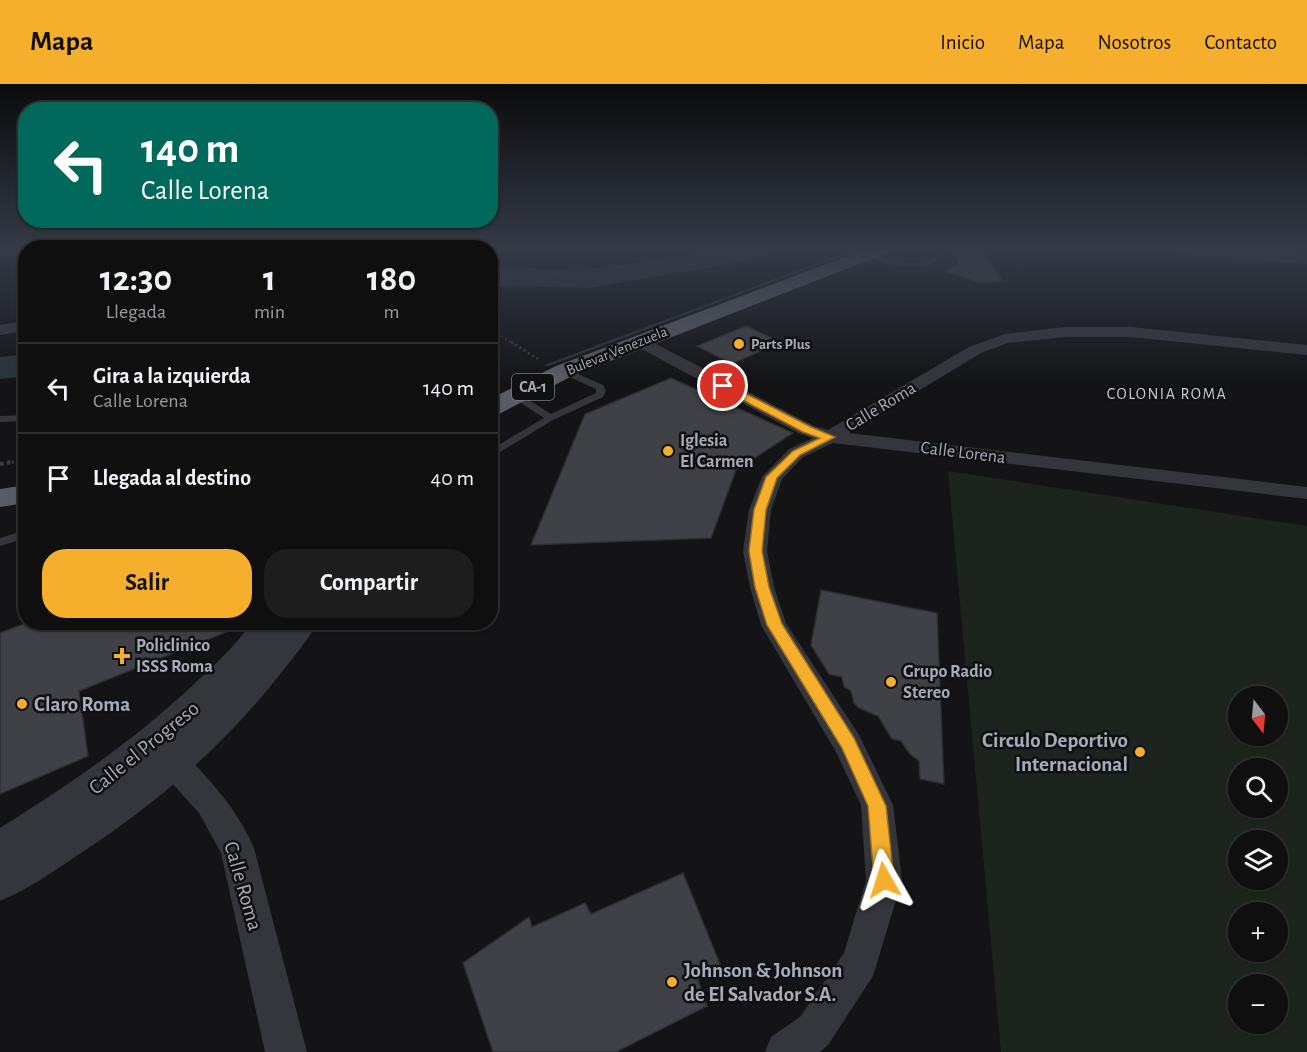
<!DOCTYPE html>
<html lang="es">
<meta charset="utf-8">
<style>
:root{--surface:#0f0f10;--page:#1d1d1e;--text:#f1f3f6;--muted:#9b9c9f;--line:#2f2f30;--accent:#f6af2d}
body{margin:0;font-family:"Alegreya Sans",sans-serif;background:var(--page);color:var(--text);height:100vh;display:flex;flex-direction:column;font-size:22px;white-space:nowrap}
*{box-sizing:border-box;margin:0}
p{font-size:20px;color:var(--muted)}
.icon{flex:none;width:33px;height:33px;fill:none;stroke:currentColor;stroke-width:2;stroke-linecap:round;stroke-linejoin:round}
.map{position:relative;flex:1;overflow:hidden}
.side{position:absolute;left:18px;top:156px;width:480px;height:390px;display:flex;flex-direction:column;background:var(--surface);border-radius:24px;box-shadow:0 2px 4px #0004,0 0 0 2px var(--line)}
.side>*{flex:none}
.guide{position:absolute;left:18px;top:18px;width:480px;height:126px;border-radius:24px;box-shadow:0 2px 4px #0004,0 0 0 2px var(--line);background:#00695c;color:#fff;overflow:hidden}
.needle{width:39px;rotate:164deg}
.fabs{position:absolute;left:1228px;top:602px;display:grid;gap:12px}
.fabs a{display:grid;place-items:center;width:60px;height:60px;border-radius:50%;background:var(--surface);box-shadow:0 2px 4px #0004,0 0 0 2px var(--line);font-size:30px}
.pin{position:absolute;display:grid;place-items:center;width:51px;height:51px;color:#fff;margin:-26px;border:3px solid #fff;border-radius:50%;box-shadow:0 2px 6px #0007}
.me{position:absolute;width:66px;margin:-33px;rotate:354deg;stroke-linejoin:round;filter:drop-shadow(0 0 4px #0008)}
.turn{display:flex;align-items:center;gap:21px;height:126px;padding:0 24px;font-size:27px}
.turn .icon{width:78px;height:78px;stroke-width:2.5}
.turn b{display:block;font-size:42px;line-height:51px}
.eta{display:flex;justify-content:space-evenly;align-items:center;height:102px;text-align:center}
.eta b{font-size:36px;font-weight:700;line-height:42px}
.cta{display:flex;gap:12px;margin-top:auto;padding:12px 24px}
.cta a{flex:1;height:69px;border-radius:24px;background:var(--accent);color:#111;font-size:24px;font-weight:700;line-height:69px;text-align:center}
.cta a+a{background:var(--page);color:var(--text)}
ul{padding:0;list-style:none}
li{display:flex;align-items:center;gap:18px;height:90px;padding:0 24px;border-top:2px solid var(--line)}
li div{flex:1}
li b{display:block;font-size:22px}
li em{font-style:normal}
header{display:flex;align-items:center;gap:36px;box-sizing:border-box;height:84px;padding:0 30px;background:var(--accent);color:#111}
header strong{font-size:28px}
nav{display:flex;gap:33px;margin-inline-start:auto;font-size:21px}
.map>svg:first-child{display:block}
.green{fill:#1c241d;fill-rule:evenodd}
.lines{fill:none;stroke-linecap:round;stroke-linejoin:round}
.stream{fill:#2a343a;fill-rule:evenodd}
.river{fill:#2a343a;fill-rule:evenodd}
.building{fill:#404146;stroke:#2e2e32;stroke-width:1.5}
.path-far2{stroke:#3b3d42;stroke-width:2;stroke-dasharray:1.5 3;stroke-linecap:butt}
.path-far1{stroke:#3b3d42;stroke-width:3;stroke-dasharray:2 3;stroke-linecap:butt}
.path{stroke:#3b3d42;stroke-width:4;stroke-dasharray:3 4.5;stroke-linecap:butt}
.service{fill:#35363b;fill-rule:evenodd}
.minor{fill:#35363b;fill-rule:evenodd}
.tertiary{fill:#35363b;fill-rule:evenodd}
.trunk{fill:#595c64;fill-rule:evenodd}
.route{fill:#f6af2d;stroke:#a0721d;stroke-width:1.5}
.poi-dot{fill:#f6af2d;stroke:#0f1011;stroke-width:2}
.labels{text-anchor:middle;dominant-baseline:central;stroke-width:5;stroke-linejoin:round;paint-order:stroke}
.far-poi-label{font-size:15px;font-weight:bold;fill:#a6abb7;stroke:#0f1011;text-anchor:start}
.far-street-label{font-size:15px;fill:#a6abb7;stroke:#0f1011}
.shield{fill:#0f1011;stroke:#797c85;stroke-width:1.5}
.shield-label{font-size:16px;font-weight:bold;fill:#a6abb7}
.far-neighbourhood-label{font-size:16px;letter-spacing:1.5px;fill:#c7cad3;stroke:#0f1011}
.street-label{font-size:18px;fill:#a6abb7;stroke:#0f1011}
.poi-label{font-size:18px;font-weight:bold;fill:#a6abb7;stroke:#0f1011;text-anchor:start}
.near-poi-label{font-size:21px;font-weight:bold;fill:#a6abb7;stroke:#0f1011;text-anchor:start}
.near-street-label{font-size:21px;fill:#a6abb7;stroke:#0f1011}
</style>
<header>
<strong>Mapa</strong>
<nav><a>Inicio</a><a>Mapa</a><a>Nosotros</a><a>Contacto</a></nav>
</header>
<div class="map">
<svg width="1307" height="968" viewBox="0 0 1307 968">
<rect width="100%" height="100%" fill="#141416"/>
<!-- green -->
<path class="green" d="M948,387l359,55v526h-306zM1239,612h39v39h-39zM1239,684h39v39h-39zM1239,756h39v39h-39zM1239,828h39v39h-39zM1239,900h39v39h-39z"/>
<g class="lines">
<!-- stream -->
<path class="stream" d="M855,165h5l-311,117 -5,-1z"/>
<!-- river -->
<path class="river" d="M726,165h47l-4,6 -44,10 -136,23 -75,-2 -24,2v-18l24,-2 75,2z
M26,270v22l-26,3v-22z"/>
</g>
<!-- building -->
<path class="building" d="M983,166l19,31 -22,2 -36,-12 15,-7 -7,-13z
M746,242l34,16 -48,22 -35,-18z
M671,294l122,55 -57,37 -25,68 -180,7 54,-131z
M821,506l116,23 7,171 -24,-5 -1,-18 -9,-7 -9,-13 -9,-2 -14,-23 -19,-8 -5,-5 -3,-12 -7,-4 -2,-10 -13,-3 -18,-29z
M29,538h220v1l-170,68 9,65 -88,38v-161z
M683,789l39,96 -24,10 9,27 -91,46h-123l-30,-89 66,-46 3,10 53,-24 6,11z"/>
<g class="lines">
<!-- path-far2 -->
<path class="path-far2" d="M570,174l64,-9
M490,183l79,7 82,-13 27,-12
M514,185l25,-20
M490,245l24,15"/>
<!-- path-far1 -->
<path class="path-far1" d="M511,258l27,17
M2,380l24,-4"/>
<!-- path -->
<path class="path" d="M0,380l12,-2"/>
<!-- service -->
<path class="service" d="M866,168c24,7 53,21 73,1l5,1c-20,24 -55,10 -80,1v-2z
M564,284l39,17 3,6 -3,6 -50,23 -63,38v-8l54,-32 -31,-20v-4h6l32,20 45,-21v-4l-35,-16v-4z
M26,331v6l-26,1v-6z
M26,446v8l-26,8v-8z"/>
<!-- minor -->
<path class="minor" d="M11,165h15v5l-26,4v-8z
M26,237v10l-26,4v-10z
M1065,243h66l176,18v10l-176,-18h-66l-57,6 -27,10 -132,80 458,54v12l-474,-56 -30,14 -21,22 -11,31 -4,41 7,36 12,36 73,112 34,70 9,75 -29,96 -45,69 -8,7h-55l6,-15 29,-20 44,-64 22,-73 -5,-75 -25,-53 -75,-127 -11,-38 -7,-36 6,-41 13,-33 27,-28 24,-11 -13,-4 -166,-89 -2,-3 2,-3h12l168,87 14,4 141,-83 36,-13z
M162,654l11,4c32,33 62,62 81,106l53,204h-42l-44,-199 -22,-40 -48,-53 -4,-9 4,-9z"/>
<!-- tertiary -->
<path class="tertiary" d="M1169,165h64l74,5v10l-130,-10z
M252,538h66c-11,20 -27,38 -41,56 -57,72 -125,129 -202,179 -24,16 -48,33 -75,44v-73c69,-43 136,-89 195,-145 21,-19 41,-38 57,-61z"/>
<!-- trunk -->
<path class="trunk" d="M866,165h24l-3,4 -315,123 -73,38 -9,2v-17l66,-33z
M26,401v18l-26,4v-18z"/>
</g>
<!-- sky -->
<linearGradient id="sky" x2="0" y2="1"><stop stop-color="#0b0b0c"/><stop offset="0.55" stop-color="#343a47"/><stop offset="1" stop-color="#343a47" stop-opacity="0"/></linearGradient>
<rect width="1307" height="300" fill="url(#sky)"/>
<!-- route -->
<path class="route" d="M720,300h7l84,43 24,10 -35,18 -23,23 -11,32 -4,41 7,36 13,37 72,114 32,68 8,74 -3,7 -7,3 -7,-3 -3,-7 -6,-74 -26,-58 -75,-123 -12,-38 -6,-36 5,-41 12,-33 27,-26 27,-13 -17,-6 -83,-44z"/>
<!-- markers -->
<g class="poi-dot">
<circle cx="739" cy="260" r="6"/>
<circle cx="668" cy="367" r="6"/>
<path d="M119 563h6v6h6v6h-6v6h-6v-6h-6v-6h6z"/>
<circle cx="891" cy="598" r="6"/>
<circle cx="22" cy="620" r="6"/>
<circle cx="1140" cy="668" r="6"/>
<circle cx="672" cy="898" r="6"/>
</g>
<g class="labels">
<!-- far-poi labels -->
<g class="far-poi-label">
<text x="751" y="260">Parts Plus</text>
</g>
<!-- far-street labels -->
<g class="far-street-label">
<text transform="translate(617 267) rotate(-22)">Bulevar Venezuela</text>
</g>
<!-- shield labels -->
<rect class="shield" x="512" y="290" width="42" height="26" rx="4.5"/>
<g class="shield-label">
<text x="533" y="303">CA-1</text>
</g>
<!-- far-neighbourhood labels -->
<g class="far-neighbourhood-label">
<text x="1167" y="310">COLONIA ROMA</text>
</g>
<!-- street labels -->
<g class="street-label">
<text transform="translate(881 323) rotate(-31)">Calle Roma</text>
<text transform="translate(963 369) rotate(7)">Calle Lorena</text>
</g>
<!-- poi labels -->
<g class="poi-label">
<text x="680" y="357">Iglesia<tspan x="680" dy="21">El Carmen</tspan></text>
<text x="136" y="562">Policlinico<tspan x="136" dy="21">ISSS Roma</tspan></text>
<text x="903" y="588">Grupo Radio<tspan x="903" dy="21">Stereo</tspan></text>
</g>
<!-- near-poi labels -->
<g class="near-poi-label">
<text x="34" y="620">Claro Roma</text>
<text x="1128" y="656" text-anchor="end">Circulo Deportivo<tspan x="1128" dy="24">Internacional</tspan></text>
<text x="684" y="886">Johnson &amp; Johnson<tspan x="684" dy="24">de El Salvador S.A.</tspan></text>
</g>
<!-- near-street labels -->
<g class="near-street-label">
<text transform="translate(144 664) rotate(-39)">Calle el Progreso</text>
<text transform="translate(243 802) rotate(74)">Calle Roma</text>
</g>
</g>
</svg>
<div class="fabs">
<a><svg class="needle" viewBox="-14 -14 28 28"><path d="M0-13l5 13h-10z" fill="#e53935"/><path d="M0 13l5-13h-10z" fill="#9b9c9f"/></svg></a>
<a><svg class="icon" aria-label="search" viewBox="0 0 24 24"><circle cx="10" cy="10" r="6"/><path d="M15 15l6 6"/></svg></a>
<a><svg class="icon" aria-label="layers" viewBox="0 0 24 24"><path d="M12 4l9 5-9 5-9-5zM3 14l9 5 9-5"/></svg></a>
<a>+</a>
<a>−</a>
</div>
<div class="pin" style="left:723px;top:302px;background:#d93025"><svg class="icon" aria-label="arrive" viewBox="0 0 24 24"><path d="M6 21V4h12l-3 4 3 4H6"/></svg></div>
<svg class="me" style="left:884px;top:796px" viewBox="-20 -20 40 40"><path d="M0-17L14 15 0 8-14 15z" fill="#f6af2d" stroke="#fff" stroke-width="4"/></svg>
<div class="guide">
<div class="turn"><svg class="icon" aria-label="left" viewBox="0 0 24 24"><path d="M17 20v-9H6M10 6l-5 5 5 5"/></svg><div><b>140 m</b>Calle Lorena</div></div>
</div>
<section class="side">
<div class="eta">
<div><b>12:30</b><p>Llegada</p></div>
<div><b>1</b><p>min</p></div>
<div><b>180</b><p>m</p></div>
</div>
<ul>
<li><svg class="icon" aria-label="left" viewBox="0 0 24 24"><path d="M17 20v-9H6M10 6l-5 5 5 5"/></svg><div><b>Gira a la izquierda</b><p>Calle Lorena</p></div><em>140 m</em></li>
<li><svg class="icon" aria-label="arrive" viewBox="0 0 24 24"><path d="M6 21V4h12l-3 4 3 4H6"/></svg><div><b>Llegada al destino</b></div><em>40 m</em></li>
</ul>
<div class="cta"><a>Salir</a><a>Compartir</a></div>
</section>
</div>
